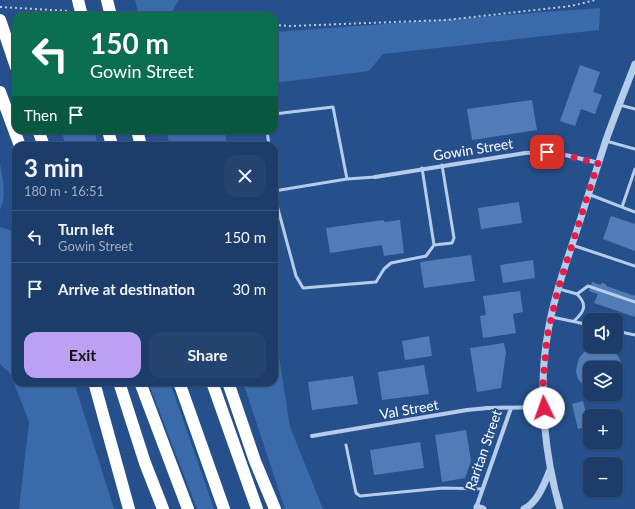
<!DOCTYPE html>
<meta charset="utf-8">
<style>
:root{--surface:#1c3c69;--page:#25436f;--text:#f1f3f6;--muted:#a0adc0;--line:#3a567d;--accent:#bca0f2}
body{margin:0;font-family:Lato,sans-serif;background:var(--page);color:var(--text);height:100vh;display:flex;flex-direction:column;font-size:15px;white-space:nowrap}
*{box-sizing:border-box;margin:0}
p{font-size:13px;color:var(--muted)}
.icon{flex:none;width:22px;height:22px;fill:none;stroke:currentColor;stroke-width:2;stroke-linecap:round;stroke-linejoin:round}
.map{position:relative;flex:1;overflow:hidden}
.side{position:absolute;left:12px;top:142px;width:266px;height:244px;display:flex;flex-direction:column;background:var(--surface);border-radius:12px;box-shadow:0 1px 3px #0004,0 0 0 1px var(--line)}
.side>*{flex:none}
.hud{position:absolute;left:12px;top:12px;width:266px;height:122px;border-radius:12px;box-shadow:0 1px 3px #0004,0 0 0 1px var(--line);background:#0b6e4f;color:#fff;overflow:hidden}
.fabs{position:absolute;left:583px;top:313px;display:grid;gap:8px}
.fabs a{display:grid;place-items:center;width:40px;height:40px;border-radius:8px;background:var(--surface);box-shadow:0 1px 3px #0004,0 0 0 1px var(--line);font-size:20px}
.pin{position:absolute;display:grid;place-items:center;width:34px;height:34px;color:#fff;margin:-17px;border-radius:8px;box-shadow:0 2px 6px #0006}
.me{position:absolute;width:44px;margin:-22px;rotate:357deg;stroke-linejoin:round;filter:drop-shadow(0 0 3px #0008)}
.turn{display:flex;align-items:center;gap:14px;height:84px;padding:0 12px;font-size:18px}
.turn .icon{width:52px;height:52px;stroke-width:2.5}
.turn b{display:block;font-size:28px;line-height:34px}
.then{display:flex;align-items:center;height:38px;padding:0 12px;background:#0003;gap:8px;font-size:15px}
.round{display:grid;place-items:center;flex:none;width:42px;height:42px;border-radius:12px;background:var(--page)}
.headline{display:flex;align-items:center;justify-content:space-between;height:68px;padding:0 12px}
h1{font-size:24px;font-weight:700;line-height:30px}
.action{display:flex;gap:8px;margin-top:auto;padding:8px 12px}
.action a{flex:1;height:46px;border-radius:12px;background:var(--accent);color:#111;font-size:16px;font-weight:700;line-height:46px;text-align:center}
.action a+a{background:var(--page);color:var(--text)}
ul{padding:0;list-style:none}
li{display:flex;align-items:center;gap:12px;height:52px;padding:0 12px;border-top:1px solid var(--line)}
li div{flex:1}
li b{display:block;font-size:15px}
li em{font-style:normal}
.map>svg:first-child{display:block}
.green{fill:#3a6aa9}
.building{fill:#527cb5}
.lines{fill:none;stroke-linecap:round;stroke-linejoin:round}
.path{stroke:#b5ccea;stroke-width:2;stroke-dasharray:2 3;stroke-linecap:butt}
.service{stroke:#b5ccea;stroke-width:3}
.minor{stroke:#b5ccea;stroke-width:4}
.tertiary{stroke:#b5ccea;stroke-width:7}
.motorway{stroke:#fff;stroke-width:12}
.motorway-bridge{stroke:#fff;stroke-width:12}
.route{stroke:#e11d48;stroke-width:7;stroke-dasharray:0 12.6}
.labels{text-anchor:middle;dominant-baseline:central;stroke-width:4;stroke-linejoin:round;paint-order:stroke}
.street-label{font-size:14px;fill:#fff;stroke:#26508c}
</style>
<div class="map">
<svg width="635" height="509" viewBox="0 0 635 509">
<rect width="100%" height="100%" fill="#26508c"/>
<!-- green -->
<path class="green" d="M135,0h44l-10,16h-30z
M600,8l-1,22 -216,24 -14,17 -95,12v-51z
M61,130h33l4,16h-32z
M166,130h58l4,16h-58z
M0,164c3,15 7,32 0,46z
M0,227l16,5v150h58l40,127h-95l10,-87 -19,-49 -10,-9z
M274,325l16,102 33,82h-38l-42,-127h31z
M148,382h22l44,127h-17z"/>
<!-- building -->
<path class="building" d="M580,65l20,7 -7,20 9,3 -7,19 -14,-5 -6,17 -15,-5z
M532,100l5,30 -65,10 -5,-31z
M519,202l3,21 -41,6 -3,-21z
M611,216l24,8v27l-32,-12z
M383,220l2,2 15,-2 4,33 -20,3 -2,-11 -52,8 -4,-25z
M471,255l4,26 -51,7 -4,-26z
M533,260l2,18 -32,5 -3,-18z
M592,282l9,3v-2l5,1v2l29,10v21l-41,-14 4,-9 -9,-3z
M520,291l3,21 -10,2 3,19 -33,5 -3,-22 6,-1 -3,-19z
M429,336l3,20 -27,4 -3,-19z
M504,343l2,9 -5,36 -24,4 -7,-44z
M598,346l8,1 6,3 6,6 3,6 1,8 -1,8 -5,7v-17h-26v22l-7,-5 -5,-6 -2,-7 1,-7 2,-7 5,-6 6,-4z
M424,365l5,29 -47,6 -4,-28z
M353,376l5,28 -46,6 -4,-28z
M583,401l6,25 -11,3 -6,-25z
M466,430l5,31 -6,17 -23,4 -7,-47z
M420,442l4,26 -50,7 -4,-25z"/>
<g class="lines">
<!-- path -->
<path class="path" d="M0,7l69,4
M121,14l30,2
M274,25l17,1 155,-6 125,-14 25,-6"/>
<!-- service -->
<path class="service" d="M620,105l15,4
M274,114l59,-7 14,72
M267,130l2,16
M606,141l29,8
M274,191l73,-12 28,-2
M274,194l22,82 7,12 73,-6 8,-13 7,-6 35,-7 8,-11 -12,-77
M588,194l47,18
M622,207l13,-38
M434,245l18,-2 2,-5 -12,-73
M572,245l63,21
M559,289l18,5 11,-8 47,16
M552,317l38,8
M574,321c10,-9 14,-16 3,-27
M616,331l19,4
M346,445l10,48 4,3 83,-8 40,1"/>
<!-- minor -->
<path class="minor" d="M375,177l150,-24 22,-1 14,2 38,9
M312,436l155,-26 21,-2 56,-1
M476,508l35,-100"/>
<!-- tertiary -->
<path class="tertiary" d="M477,507l6,2
M524,509c14,-7 20,-25 26,-39
M560,509c-15,-52 -22,-117 -13,-171 5,-35 17,-69 28,-102 10,-31 20,-62 30,-93 9,-26 20,-53 30,-79"/>
<!-- motorway -->
<path class="motorway" d="M0,20l16,47
M0,92l20,54
M38,130l6,16
M108,130l4,16
M137,130l4,16
M94,382l35,127
M119,382l26,81 18,46
M140,382l48,127
M179,382l45,127
M212,382l45,127
M228,382l27,79 20,48"/>
<!-- motorway-bridge -->
<path class="motorway-bridge" d="M78,0l4,16
M107,0l4,16"/>
</g>
<g class="lines">
<!-- route -->
<path class="route" d="M544,408l-1,-25 4,-46 11,-48 40,-126 -37,-9 -14,-2"/>
</g>
<g class="labels">
<!-- street labels -->
<g class="street-label">
<text transform="translate(473 149) rotate(-9)">Gowin Street</text>
<text transform="translate(409 409) rotate(-10)">Val Street</text>
<text transform="translate(483 450) rotate(-71)">Raritan Street</text>
</g>
</g>
</svg>
<div class="fabs">
<a><svg class="icon" aria-label="sound" viewBox="0 0 24 24"><path d="M4 9h4l5-4v14l-5-4H4zM17 9q2 3 0 6"/></svg></a>
<a><svg class="icon" aria-label="layers" viewBox="0 0 24 24"><path d="M12 4l9 5-9 5-9-5zM3 14l9 5 9-5"/></svg></a>
<a>+</a>
<a>−</a>
</div>
<div class="pin" style="left:547px;top:152px;background:#d93025"><svg class="icon" aria-label="arrive" viewBox="0 0 24 24"><path d="M6 21V4h12l-3 4 3 4H6"/></svg></div>
<svg class="me" style="left:544px;top:408px" viewBox="-20 -20 40 40"><circle r="19" fill="#fff"/><path d="M0-13L10 11 0 6-10 11z" fill="#e11d48"/></svg>
<div class="hud">
<div class="turn"><svg class="icon" aria-label="left" viewBox="0 0 24 24"><path d="M17 20v-9H6M10 6l-5 5 5 5"/></svg><div><b>150 m</b>Gowin Street</div></div>
<div class="then">Then<svg class="icon" aria-label="arrive" viewBox="0 0 24 24"><path d="M6 21V4h12l-3 4 3 4H6"/></svg></div>
</div>
<section class="side">
<div class="headline"><div><h1>3 min</h1><p>180 m · 16:51</p></div><a class="round"><svg class="icon" aria-label="close" viewBox="0 0 24 24"><path d="M6 6l12 12M18 6L6 18"/></svg></a></div>
<ul>
<li><svg class="icon" aria-label="left" viewBox="0 0 24 24"><path d="M17 20v-9H6M10 6l-5 5 5 5"/></svg><div><b>Turn left</b><p>Gowin Street</p></div><em>150 m</em></li>
<li><svg class="icon" aria-label="arrive" viewBox="0 0 24 24"><path d="M6 21V4h12l-3 4 3 4H6"/></svg><div><b>Arrive at destination</b></div><em>30 m</em></li>
</ul>
<div class="action"><a>Exit</a><a>Share</a></div>
</section>
</div>
